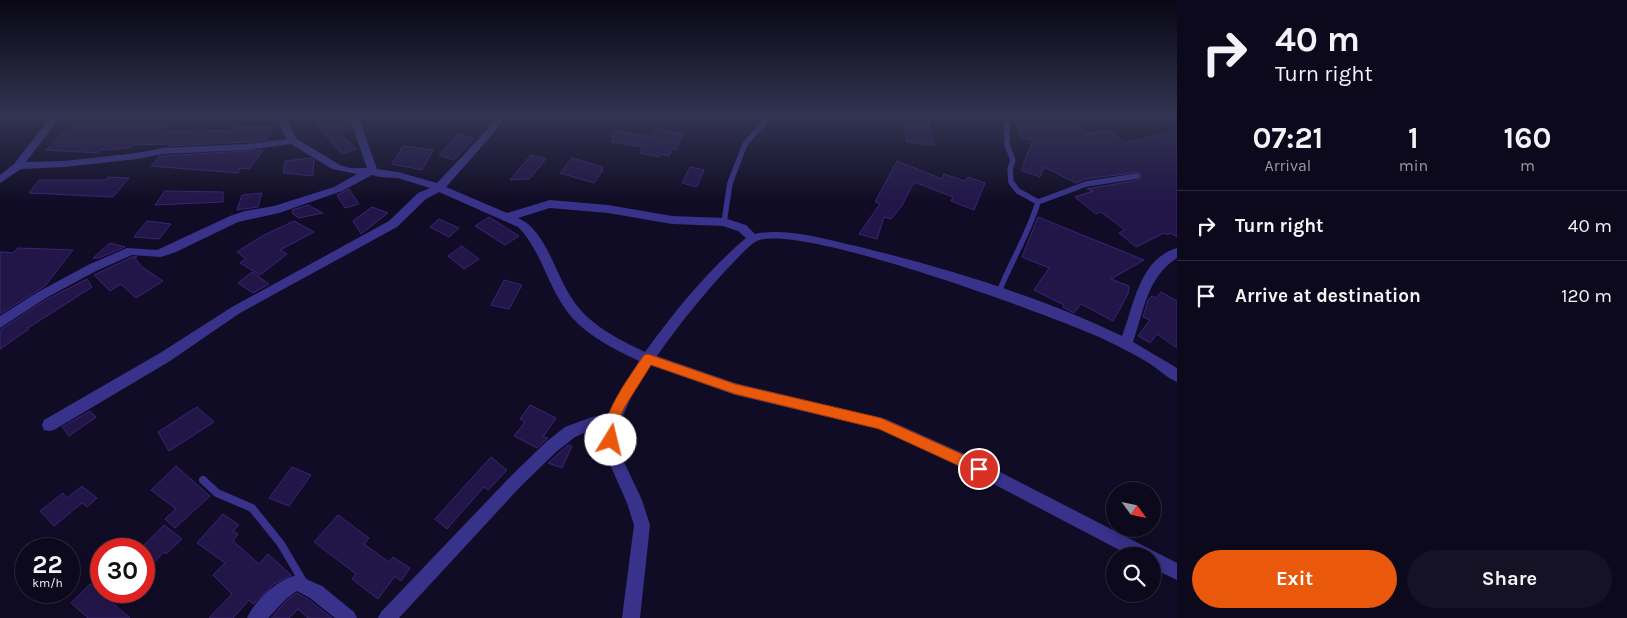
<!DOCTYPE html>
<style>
:root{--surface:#0d091c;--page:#161225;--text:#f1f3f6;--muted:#9a9aa3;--line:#2d2a3b;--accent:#ea580c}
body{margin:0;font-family:Karla,sans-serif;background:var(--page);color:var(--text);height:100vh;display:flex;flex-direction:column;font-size:19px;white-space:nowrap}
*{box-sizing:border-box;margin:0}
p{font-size:16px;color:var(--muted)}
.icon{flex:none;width:28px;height:28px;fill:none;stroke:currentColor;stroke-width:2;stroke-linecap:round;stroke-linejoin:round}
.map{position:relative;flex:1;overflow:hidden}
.side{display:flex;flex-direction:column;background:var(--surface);width:450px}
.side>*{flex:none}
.guide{background:#0d091c;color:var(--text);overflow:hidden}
.needle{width:32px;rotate:123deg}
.buttons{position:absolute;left:1106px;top:482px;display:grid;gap:10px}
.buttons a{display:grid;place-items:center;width:55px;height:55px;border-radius:50%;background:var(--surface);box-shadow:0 2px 12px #0003,0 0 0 1px var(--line);font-size:25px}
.speed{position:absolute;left:15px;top:538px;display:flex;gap:10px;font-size:25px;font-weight:700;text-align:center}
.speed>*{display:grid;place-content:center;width:65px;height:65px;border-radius:50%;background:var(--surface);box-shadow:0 2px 12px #0003,0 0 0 1px var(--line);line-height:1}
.speed small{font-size:12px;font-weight:400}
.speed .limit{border:8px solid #d22;background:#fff;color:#111}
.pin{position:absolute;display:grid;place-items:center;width:42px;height:42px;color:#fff;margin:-21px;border:2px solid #fff;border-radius:50%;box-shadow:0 1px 5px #0007}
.me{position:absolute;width:55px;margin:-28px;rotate:9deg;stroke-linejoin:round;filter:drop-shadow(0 0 4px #0008)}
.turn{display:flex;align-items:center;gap:18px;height:105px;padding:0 15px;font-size:22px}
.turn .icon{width:65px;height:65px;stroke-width:2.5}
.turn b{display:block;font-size:35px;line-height:42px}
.eta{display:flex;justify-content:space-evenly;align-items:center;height:85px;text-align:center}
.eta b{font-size:30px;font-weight:700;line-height:35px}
.primary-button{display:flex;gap:10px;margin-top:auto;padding:10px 15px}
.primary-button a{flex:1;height:58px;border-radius:30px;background:var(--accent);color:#fff;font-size:20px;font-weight:700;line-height:58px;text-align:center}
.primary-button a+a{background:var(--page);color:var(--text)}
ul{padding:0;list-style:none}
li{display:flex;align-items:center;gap:15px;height:70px;padding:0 15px;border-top:1px solid var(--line)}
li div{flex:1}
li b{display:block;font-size:19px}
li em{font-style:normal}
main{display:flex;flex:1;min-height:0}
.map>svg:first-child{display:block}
.building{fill:#221648;stroke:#382577}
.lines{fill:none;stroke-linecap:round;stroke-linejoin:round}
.service-far1{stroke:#38328a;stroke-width:5.5}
.service{stroke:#38328a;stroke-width:8}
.minor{fill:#38328a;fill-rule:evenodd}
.route{fill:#ea580c;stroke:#983908}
</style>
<main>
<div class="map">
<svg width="1177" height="618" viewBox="0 0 1177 618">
<rect width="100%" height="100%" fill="#110c25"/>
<!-- building -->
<path class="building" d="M81,116l92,2 -11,15 37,-3 35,1 2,-4h37l-6,13 -20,2 -78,4 1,-2 -38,1 -2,3 -30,2 -2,3 -52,-3z
M308,116h39l4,13 -12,3 17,17 -14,5z
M902,116h25l7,29 -27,-3z
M1013,116h61l3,10h2l4,7 29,-2 12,12 53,-12v106l-6,-4 -4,2 -3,-2 -28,14 -17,-14 6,-3 -24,-18 -5,2 -21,-17 18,-6 -6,-2 51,-9 3,-3 -2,-5 -54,7 -9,4 -32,-16 -4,10 -19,-7 12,-30 -11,-2z
M656,128l27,6 -7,16 -4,-1 -3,7 -9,-2 -1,3 -19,-4 3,-6 -31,-5 2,-12 38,7z
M458,134l16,4 -20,22 -15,-5z
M403,146l30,4 -11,20 -30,-6z
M263,150l-14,19 -9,-1 -2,5 -87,-7 8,-9 4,-1z
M531,155l15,4 -17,20 -19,1z
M311,158l3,2 -1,16 -30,-3 2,-12z
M572,158l31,9 -2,3h2l-9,13 -34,-10z
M897,161l45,18 2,-5 21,7 3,-4 17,6 -11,27 -23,-9 2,-4 -39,-15 -13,25 -10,12 -7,-2 -7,22 -18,-5 21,-30 -5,-2z
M690,167l14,3 -7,17 -15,-4z
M108,177l21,1 -16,19 -84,-4 10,-13h66z
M349,189l10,15 -14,4 -8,-13z
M165,191l58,1v10l-68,3z
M262,193l-4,14 -21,3 5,-15z
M308,205l15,8 -24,5 -6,-4 -1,-4z
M372,207l16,6 -27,21 -8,-13z
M489,217l30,19 -14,9 -30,-19z
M1038,217l106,43 -33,19 18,7 -1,8 -15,27 -32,-17 -7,9 -11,-6 1,-2 -30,-15 15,-22 -27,-11z
M439,219l20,9 -10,9 -19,-10z
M147,221l24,3 -12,15 -25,-2z
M294,221l20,11 -34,18 7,4 -27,21 -20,-12 6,-4 -9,-7 25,-16z
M110,243l15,4 -26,11h-6z
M462,246l17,13 -15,10 -16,-13z
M18,248l55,2 -28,36 -45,28v-62l13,1z
M132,257h5h-3l8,10 21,14 -27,17 -15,-14 -11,7 -16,-16z
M252,272l17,12 -16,9 -15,-10z
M87,279l5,8 -64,41 1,1 -29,20v-19l44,-29z
M504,280l18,5 -13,24 -18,-4z
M1161,292l16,9v47l-20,-14 -7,9 -12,-7 12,-16 -7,-3 5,-17 4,-4 4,2z
M530,405l26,13 -13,19 5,1 -11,10 -23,-12 11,-14 -5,-3z
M197,407l17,15 -45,29 -11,-19z
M90,411l6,6 -27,19 -7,-9z
M568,445l4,1 -10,22 -14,-5z
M491,457l16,13 -19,20 -4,-3 -37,42 -12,-10z
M176,466l34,30 -35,32 -10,-9 11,-10 -25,-19z
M292,467l19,8 -22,31 -20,-8z
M82,486l15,12 -10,9 -5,-4 -28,23 -14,-15 23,-18 4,5z
M223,514l16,11 -6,6 5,3 -5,7 26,23 9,-10 23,21 -17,9 -21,20 -4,-4 -16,18h-24l23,-24 -19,-19 12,-12 -28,-20z
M338,515l31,23 -5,6 25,18 4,-5 17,11 -9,13 -6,-5 -17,23 -26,-20 4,-5 -42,-32z
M164,525l18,14 -16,15 -2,-2 -20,21v-28z
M90,584l40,34h-42l-17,-15z
M297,593l12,7 23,18h-24l-10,-9 -9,9h-18l17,-19z"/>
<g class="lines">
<!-- service-far1 -->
<path class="service-far1" d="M1038,202l48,-18 51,-8
M724,222l6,-39 15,-39 25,-28
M999,292c12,-31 30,-59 39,-90l-20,-11 -7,-9 -1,-13 3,-9 -6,-15v-24l-2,-5"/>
<!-- service -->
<path class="service" d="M203,480l14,13 35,15 29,36 23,39"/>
<!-- minor -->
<path class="minor" d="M51,116h10l-35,46 38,-1 73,-8 26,-5 84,-4 40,-5 -5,-8 -4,-15h9l5,15 5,8 43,26 10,3h17l-18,-52h9l19,53 21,3 39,11 49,-52 11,-15h8l-13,19 -46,52 61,26 43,-13 58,5 64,11 52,2 22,7 9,9c33,-7 69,5 101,12 91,22 182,50 266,90 12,-30 17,-77 55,-88v10c-30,19 -33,53 -44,84l44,26v14c-10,-4 -19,-13 -28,-19 -17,-10 -33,-18 -50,-26 -47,-21 -307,-118 -344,-95 -10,7 -19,18 -27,26 -26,28 -50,58 -71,88l78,27 151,36 83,37 208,107v17l-25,-12v-12h-21l-172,-90 -80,-37 -144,-34 -85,-30 -18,30 -10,23 -4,21 5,21 19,40 8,25 -10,93h-18l12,-93 -7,-22 -19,-43 -4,-21 2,-12 -13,2 -18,8 -19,15 -35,34 -122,132h-21l3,-6 130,-136 35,-34 19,-15 27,-10 18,-3 12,-26 17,-27c-29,-14 -60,-29 -77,-57 -16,-25 -23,-56 -44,-77l-79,-35 -13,7 -29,28 -157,86 -70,48 -116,69 -5,1 -5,-1 -2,-5 2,-5 116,-67 72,-46 157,-86 29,-28 12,-5 -32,-10 -18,-1 -8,-2 -30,16 -63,22 -41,9 -62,30 -15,5 -29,-2 -36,16 -50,27 -46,30v-12l38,-24 50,-27 39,-17 30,2 73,-34 15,-5 29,-5 60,-19 23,-13 -25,-5 -41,-25 -44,6 -84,4 -26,5 -73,8 -43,2 -21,14v-8l14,-11zM550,208l58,5 64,11 51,2 15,5 8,7c-39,33 -71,73 -101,114 -27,-13 -58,-28 -74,-55 -16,-24 -26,-68 -53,-79z
M297,575l25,11 32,26 3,6h-22l-25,-20 -13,-7 -10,7 -19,20h-21c8,-18 31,-39 50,-43z"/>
</g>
<!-- sky -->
<linearGradient id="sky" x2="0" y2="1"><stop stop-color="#090714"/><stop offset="0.57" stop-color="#323451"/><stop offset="1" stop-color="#323451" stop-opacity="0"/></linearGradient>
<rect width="1177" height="202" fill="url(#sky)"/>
<!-- route -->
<path class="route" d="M648,354l87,30 146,34 103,46 2,5 -2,4 -5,2 -100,-46 -144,-35 -84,-29 -27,43 -5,12 -4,25 -4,1 -5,-1c-11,-24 25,-70 38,-90z"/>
</svg>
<div class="buttons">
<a><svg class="needle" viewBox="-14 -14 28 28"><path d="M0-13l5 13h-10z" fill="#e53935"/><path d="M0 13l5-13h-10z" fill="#9a9aa3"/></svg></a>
<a><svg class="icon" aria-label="search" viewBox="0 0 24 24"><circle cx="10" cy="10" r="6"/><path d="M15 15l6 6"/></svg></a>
</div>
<div class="speed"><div>22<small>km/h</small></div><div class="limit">30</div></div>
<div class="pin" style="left:979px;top:469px;background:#d93025"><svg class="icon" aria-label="arrive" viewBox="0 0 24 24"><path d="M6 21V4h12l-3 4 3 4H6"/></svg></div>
<svg class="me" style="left:611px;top:440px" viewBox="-20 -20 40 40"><circle r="19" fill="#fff"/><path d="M0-13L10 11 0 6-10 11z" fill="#ea580c"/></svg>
</div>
<section class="side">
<div class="guide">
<div class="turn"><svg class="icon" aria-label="right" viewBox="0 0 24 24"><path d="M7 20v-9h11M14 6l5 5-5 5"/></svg><div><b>40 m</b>Turn right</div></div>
</div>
<div class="eta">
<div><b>07:21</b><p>Arrival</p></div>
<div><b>1</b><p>min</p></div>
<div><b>160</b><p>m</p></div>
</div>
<ul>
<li><svg class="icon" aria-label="right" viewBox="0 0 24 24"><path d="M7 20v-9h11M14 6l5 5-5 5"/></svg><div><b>Turn right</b></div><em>40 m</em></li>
<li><svg class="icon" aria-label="arrive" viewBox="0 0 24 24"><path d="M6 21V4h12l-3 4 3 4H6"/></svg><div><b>Arrive at destination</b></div><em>120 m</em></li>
</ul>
<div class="primary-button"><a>Exit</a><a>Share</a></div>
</section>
</main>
